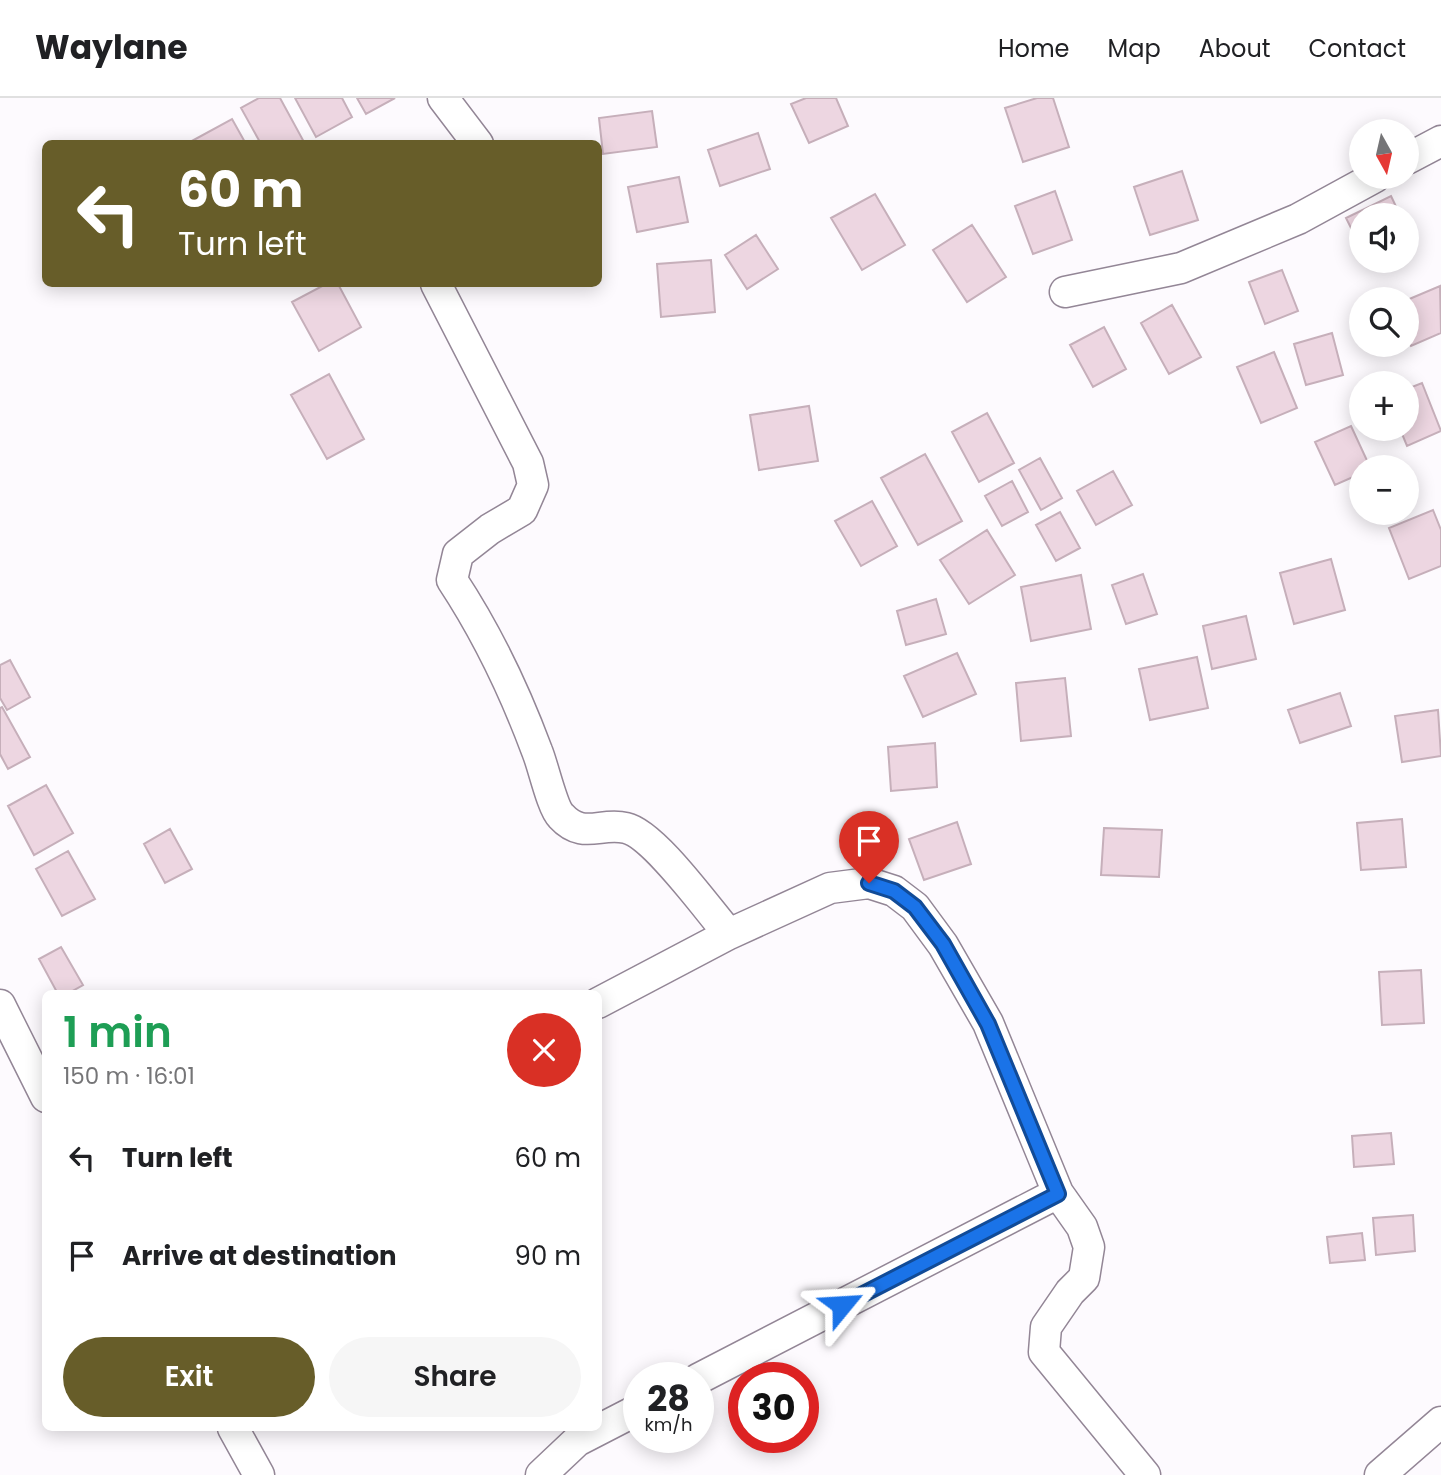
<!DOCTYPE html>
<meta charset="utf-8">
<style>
:root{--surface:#fff;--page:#f6f6f6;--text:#202124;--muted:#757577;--line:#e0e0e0;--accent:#675d29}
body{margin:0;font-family:Poppins,sans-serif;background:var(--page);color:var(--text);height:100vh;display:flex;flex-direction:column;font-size:26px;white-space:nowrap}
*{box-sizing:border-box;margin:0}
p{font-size:23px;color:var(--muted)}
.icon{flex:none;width:38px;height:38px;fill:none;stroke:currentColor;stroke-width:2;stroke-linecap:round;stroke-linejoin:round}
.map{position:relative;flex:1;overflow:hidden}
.details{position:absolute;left:42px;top:892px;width:560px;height:441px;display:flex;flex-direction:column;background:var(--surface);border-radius:10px;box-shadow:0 4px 18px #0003}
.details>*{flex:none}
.top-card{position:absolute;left:42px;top:42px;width:560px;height:147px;border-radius:10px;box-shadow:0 4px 18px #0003;background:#675d29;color:#fff;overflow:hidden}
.needle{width:46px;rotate:172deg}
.tools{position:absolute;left:1349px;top:21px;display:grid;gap:14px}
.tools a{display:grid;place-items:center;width:70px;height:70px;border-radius:50%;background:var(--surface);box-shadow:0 4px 18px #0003;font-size:35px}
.speed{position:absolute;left:623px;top:1264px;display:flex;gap:14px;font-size:35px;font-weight:700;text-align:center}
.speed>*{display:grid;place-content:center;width:91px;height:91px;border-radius:50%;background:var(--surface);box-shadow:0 4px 18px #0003;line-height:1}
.speed small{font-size:18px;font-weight:400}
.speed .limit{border:10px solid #d22;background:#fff;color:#111}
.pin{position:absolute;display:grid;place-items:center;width:60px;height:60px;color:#fff;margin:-72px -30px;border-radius:50% 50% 50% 0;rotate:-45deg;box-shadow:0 0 7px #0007}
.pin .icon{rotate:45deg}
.me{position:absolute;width:77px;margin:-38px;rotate:63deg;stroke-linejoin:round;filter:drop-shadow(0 0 5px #0008)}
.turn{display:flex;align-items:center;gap:24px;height:147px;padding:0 21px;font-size:32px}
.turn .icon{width:91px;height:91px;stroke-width:2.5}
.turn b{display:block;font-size:49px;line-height:60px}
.round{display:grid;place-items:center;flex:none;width:74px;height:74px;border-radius:37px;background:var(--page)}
.head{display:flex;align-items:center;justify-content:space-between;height:119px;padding:0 21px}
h1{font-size:42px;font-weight:600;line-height:52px;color:#1e9e55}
.action{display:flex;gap:14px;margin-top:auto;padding:14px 21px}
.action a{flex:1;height:80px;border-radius:42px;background:var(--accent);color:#fff;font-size:28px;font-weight:600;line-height:80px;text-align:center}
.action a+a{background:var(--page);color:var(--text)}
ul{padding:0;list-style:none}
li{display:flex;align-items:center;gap:21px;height:98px;padding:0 21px}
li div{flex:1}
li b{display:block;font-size:26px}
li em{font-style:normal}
header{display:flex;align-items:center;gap:42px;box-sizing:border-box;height:98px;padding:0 35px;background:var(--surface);border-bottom:2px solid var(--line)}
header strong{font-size:33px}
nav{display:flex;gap:38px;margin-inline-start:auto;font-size:24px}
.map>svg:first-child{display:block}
.building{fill:#edd6e1;stroke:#c6afba;stroke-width:2}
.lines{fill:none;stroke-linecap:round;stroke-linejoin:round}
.minor-casing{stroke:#938696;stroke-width:33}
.minor{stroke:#fff;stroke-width:30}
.route-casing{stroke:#114b97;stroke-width:18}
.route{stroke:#1a73e8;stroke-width:12}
</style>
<header>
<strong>Waylane</strong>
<nav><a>Home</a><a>Map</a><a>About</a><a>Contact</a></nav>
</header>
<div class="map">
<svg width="1441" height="1377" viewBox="0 0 1441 1377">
<rect width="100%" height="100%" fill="#fdfafe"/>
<!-- building -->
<path class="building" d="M259,0h21l24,44 -43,2 -20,-36z
M295,0h47l10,19 -36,20z
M357,0h38l-29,16z
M806,0h30l12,28 -39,17 -18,-39z
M1037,0h16l16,49 -46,15 -18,-54z
M652,13l5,36 -54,7 -4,-36z
M232,21l14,25h-55l-1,-2z
M758,35l12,36 -50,17 -12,-36z
M1182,73l16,49 -48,15 -16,-48z
M679,79l9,45 -51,10 -9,-45z
M1055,93l17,49 -39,14 -18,-48z
M875,96l30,51 -43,25 -31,-52z
M1391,98l9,19h-38v35l-16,-32z
M972,127l34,52 -39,25 -34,-52z
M756,137l22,34 -31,20 -22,-34z
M711,162l4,52 -54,5 -4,-53z
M1282,172l16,41 -33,13 -16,-42z
M326,186h12l23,43 -42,24 -27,-49z
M1440,188l1,47 -30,13 -4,-9v-37z
M1172,207l29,52 -32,17 -28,-51z
M1104,229l22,42 -33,18 -23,-42z
M1332,235l11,42 -37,10 -12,-41z
M1274,254l23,56 -36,15 -24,-56z
M329,276l35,65 -37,20 -36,-64z
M1422,285l19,48 -34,15 -7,-17h7v-40z
M809,308l9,55 -59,9 -9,-55z
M987,315l27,50 -35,19 -27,-50z
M1351,328l19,41h-8v6l-27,12 -20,-43z
M925,356l37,67 -44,24 -37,-67z
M1040,360l22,40 -21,12 -22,-40z
M1113,373l19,34 -36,20 -19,-34z
M1012,383l16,31 -26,14 -17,-30z
M872,403l25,45 -36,20 -26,-45z
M1433,412l8,20v36l-32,13 -20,-51z
M1060,414l20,36 -24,13 -20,-36z
M987,432l28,45 -46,29 -29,-44z
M1331,461l14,51 -51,14 -14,-51z
M1143,476l14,40 -31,10 -14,-39z
M1081,477l10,54 -60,12 -10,-54z
M936,501l10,35 -40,11 -9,-34z
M1246,518l10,43 -44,10 -9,-43z
M957,555l19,41 -53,23 -19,-41z
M1197,559l11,51 -58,12 -11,-51z
M10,562l20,37 -23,13 -7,-12v-33z
M1065,580l6,58 -50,5 -5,-58z
M1340,595l11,33 -51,17 -12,-33z
M2,609l28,50 -22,12 -8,-15v-46z
M1438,612l3,46 -39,6 -7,-46z
M935,645l2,44 -46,4 -3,-44z
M46,687l27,48 -39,22 -26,-49z
M1402,721l4,48 -45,3 -4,-47z
M957,724l14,42 -47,16 -15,-41z
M1104,730l58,2 -3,47 -58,-2z
M170,731l22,40 -27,14 -21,-39z
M68,753l27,48 -33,17 -26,-47z
M61,849l22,38 -16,9h-9l-19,-35z
M1421,872l3,53 -42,2 -3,-53z
M1391,1035l3,31 -40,3 -2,-31z
M1413,1117l2,36 -39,4 -3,-37z
M1362,1135l3,27 -35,3 -3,-26z"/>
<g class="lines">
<defs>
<path id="minor" d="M443,0l35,46
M1407,61l34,-18
M436,186l92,179 5,22 -11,25 -32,19 -32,25 -6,26c35,53 63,112 85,171 6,14 15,56 24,65 22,24 39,6 65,12 28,6 82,82 103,106l101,-46 39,-5 25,8 21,16 28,38 45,78 70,170 24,34 7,20 -5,31 -14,14 -24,35 -2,25 101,123
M1065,194l116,-24 117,-49 77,-42
M598,905l131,-69
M0,907l46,92
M698,1281l360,-186
M233,1330l26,47
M541,1377l36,-34 62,-32
M1380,1377l61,-53"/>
</defs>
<!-- minor casing -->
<use href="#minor" class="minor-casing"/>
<!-- minor -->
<use href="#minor" class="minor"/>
</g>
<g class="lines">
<defs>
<path id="route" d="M842,1207l216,-111 -70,-170 -45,-80 -28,-37 -21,-16 -25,-8"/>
</defs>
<!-- route casing -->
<use href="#route" class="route-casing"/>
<!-- route -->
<use href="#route" class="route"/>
</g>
</svg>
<div class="tools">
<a><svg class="needle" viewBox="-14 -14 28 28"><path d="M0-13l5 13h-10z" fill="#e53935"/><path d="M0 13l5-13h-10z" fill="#757577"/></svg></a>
<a><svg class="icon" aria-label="sound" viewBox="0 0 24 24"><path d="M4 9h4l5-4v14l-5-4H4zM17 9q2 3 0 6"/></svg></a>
<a><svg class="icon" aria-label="search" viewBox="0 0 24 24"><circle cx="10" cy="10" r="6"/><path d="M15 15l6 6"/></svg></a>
<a>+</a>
<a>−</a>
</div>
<div class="speed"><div>28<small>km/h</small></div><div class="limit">30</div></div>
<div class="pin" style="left:869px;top:785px;background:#d93025"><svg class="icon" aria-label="arrive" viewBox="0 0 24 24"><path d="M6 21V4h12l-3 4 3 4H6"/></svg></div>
<svg class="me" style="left:842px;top:1207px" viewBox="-20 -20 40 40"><path d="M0-17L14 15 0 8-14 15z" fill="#1a73e8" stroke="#fff" stroke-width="4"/></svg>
<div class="top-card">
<div class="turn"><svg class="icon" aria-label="left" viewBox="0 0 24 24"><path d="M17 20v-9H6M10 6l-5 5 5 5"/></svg><div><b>60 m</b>Turn left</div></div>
</div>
<section class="details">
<div class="head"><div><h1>1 min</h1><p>150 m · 16:01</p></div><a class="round" style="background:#d93025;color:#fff"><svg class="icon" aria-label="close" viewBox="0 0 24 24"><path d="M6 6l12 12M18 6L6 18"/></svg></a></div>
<ul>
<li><svg class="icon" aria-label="left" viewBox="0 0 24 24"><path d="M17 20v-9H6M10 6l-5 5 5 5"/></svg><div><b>Turn left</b></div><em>60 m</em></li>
<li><svg class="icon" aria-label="arrive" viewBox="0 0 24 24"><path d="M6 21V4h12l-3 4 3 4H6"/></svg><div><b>Arrive at destination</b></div><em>90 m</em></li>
</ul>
<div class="action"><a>Exit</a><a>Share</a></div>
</section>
</div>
